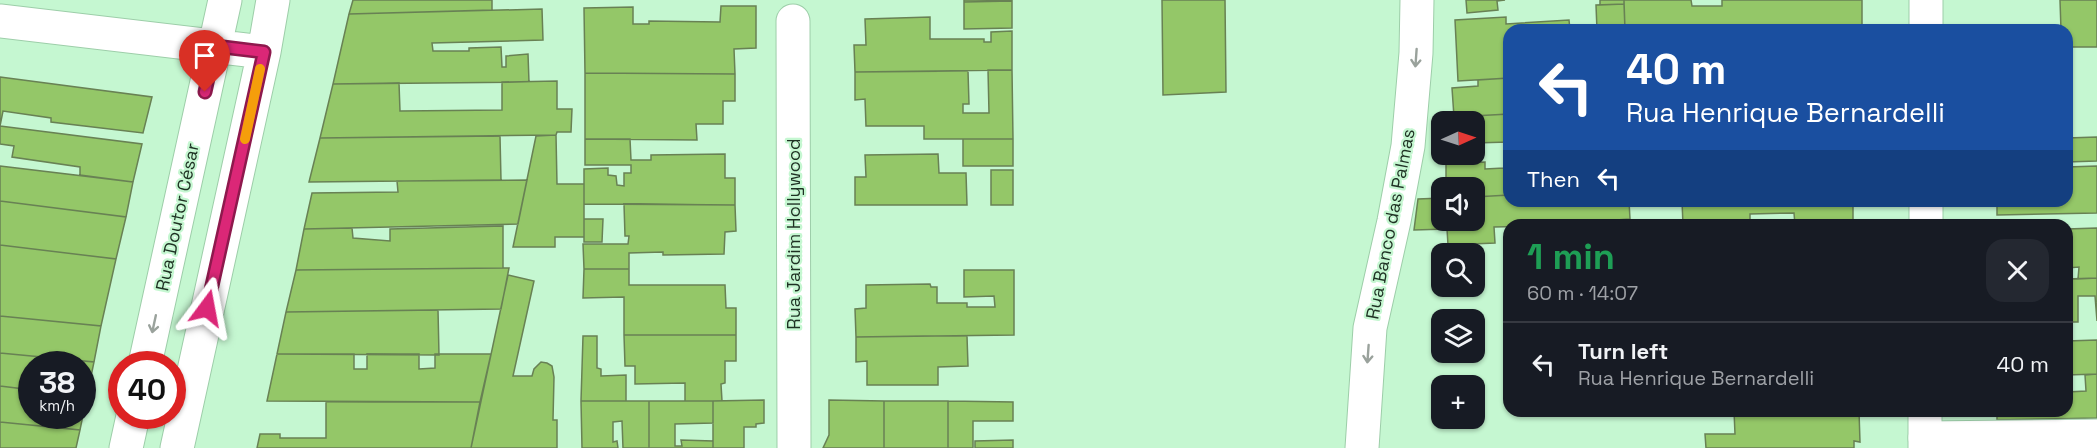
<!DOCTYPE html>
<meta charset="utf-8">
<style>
:root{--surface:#171b24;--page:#242831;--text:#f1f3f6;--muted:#9ea1a6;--line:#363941}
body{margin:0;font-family:"Space Grotesk",sans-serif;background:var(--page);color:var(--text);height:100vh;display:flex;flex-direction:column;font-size:22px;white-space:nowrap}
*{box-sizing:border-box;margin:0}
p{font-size:20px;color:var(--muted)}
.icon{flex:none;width:33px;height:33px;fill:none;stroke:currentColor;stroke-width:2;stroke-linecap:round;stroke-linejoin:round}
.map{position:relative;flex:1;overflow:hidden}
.details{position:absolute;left:1503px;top:219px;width:570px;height:198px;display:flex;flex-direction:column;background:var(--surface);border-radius:18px;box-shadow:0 2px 4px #0004}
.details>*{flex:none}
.top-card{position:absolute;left:1503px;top:24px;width:570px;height:183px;border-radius:18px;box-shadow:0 2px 4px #0004;background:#1a4fa0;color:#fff;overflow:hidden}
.needle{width:39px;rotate:87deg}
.controls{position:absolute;left:1431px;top:111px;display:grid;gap:12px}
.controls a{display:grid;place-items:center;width:54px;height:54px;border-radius:12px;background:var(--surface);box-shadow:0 2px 4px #0004;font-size:30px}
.speed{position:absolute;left:18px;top:351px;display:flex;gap:12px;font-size:30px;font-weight:700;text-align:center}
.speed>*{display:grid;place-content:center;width:78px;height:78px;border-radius:50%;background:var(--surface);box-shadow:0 2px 4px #0004;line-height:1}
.speed small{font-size:15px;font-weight:400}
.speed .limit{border:9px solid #d22;background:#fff;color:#111}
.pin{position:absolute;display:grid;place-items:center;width:51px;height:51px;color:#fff;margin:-62px -26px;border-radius:50% 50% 50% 0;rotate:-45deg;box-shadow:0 0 6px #0007}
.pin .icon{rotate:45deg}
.me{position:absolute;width:66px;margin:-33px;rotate:13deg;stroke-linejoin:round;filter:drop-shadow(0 0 4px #0008)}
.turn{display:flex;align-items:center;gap:21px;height:126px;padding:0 24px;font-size:27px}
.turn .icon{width:78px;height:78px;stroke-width:2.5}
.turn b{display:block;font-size:42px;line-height:51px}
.then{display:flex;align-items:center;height:57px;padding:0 24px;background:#0003;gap:12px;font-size:22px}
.round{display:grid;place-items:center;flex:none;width:63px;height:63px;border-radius:18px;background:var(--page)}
.head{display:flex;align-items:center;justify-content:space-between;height:102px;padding:0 24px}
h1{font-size:36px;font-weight:600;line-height:45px;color:#1e9e55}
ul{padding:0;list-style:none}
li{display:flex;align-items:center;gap:18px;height:84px;padding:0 24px;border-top:2px solid var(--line)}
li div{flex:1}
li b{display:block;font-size:22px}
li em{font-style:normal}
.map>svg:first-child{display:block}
.building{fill:#94c768;stroke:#688154;stroke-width:1.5}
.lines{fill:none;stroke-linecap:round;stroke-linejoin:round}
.minor-casing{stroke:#9dcea9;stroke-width:35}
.major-casing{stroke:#9dcea9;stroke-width:35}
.minor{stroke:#fff;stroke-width:33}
.major{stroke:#fff;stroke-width:33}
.oneway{stroke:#9aa29c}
.route-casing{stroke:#8e194d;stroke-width:15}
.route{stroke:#db2777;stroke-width:10}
.slow{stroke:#f59e0b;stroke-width:10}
.labels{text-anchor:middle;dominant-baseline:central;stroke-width:4.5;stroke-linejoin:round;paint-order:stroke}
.street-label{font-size:18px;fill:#1e3123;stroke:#c5f7d1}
</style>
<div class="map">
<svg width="2097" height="448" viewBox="0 0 2097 448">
<rect width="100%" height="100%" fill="#c5f7d1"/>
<!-- building -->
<path class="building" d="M353,0h139v10l-143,4z
M964,0h48v1l-48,1z
M1162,0h63l1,92 -63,3z
M1466,0h39l-8,1 1,9 -31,3z
M1600,0h24v4l-24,1z
M1624,0h67l1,6h30v-6h140v30h-237z
M2060,0h37v47h-30v-17h-6z
M1012,1v27l-48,1v-27z
M1624,4l1,26h-28l-1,-25z
M721,6h35v42l-22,1 1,25 -150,-1 -1,-65 49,-1v17h16v-3l71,1z
M542,9l1,31 -111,3 1,8h36v-3l32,-1 1,20h4v-11l22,-2 1,28 -196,2 16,-70z
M930,17v22h54v3h7v-10l21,-1v39l-157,2 -1,-27h12l-1,-26z
M1506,17v7l63,-4 1,10h-61v48l-51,3 -3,-61z
M988,70h24l1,69h-89v-13h-58l-1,-27 -10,1v-28l113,-1 1,33h-6v9h26z
M585,73l150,1v27h-12v23h-27l1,16 -112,-1z
M0,77l152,20 -9,36 -92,-11v-4l-48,-7 -3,15z
M1509,78v36l-55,3 -2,-29 26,-2v-6z
M557,81v28h15l-1,23h-14l-1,3 -236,3 13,-54 66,-1 1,28 102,-1v-28z
M1509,114v28l-35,1v-21h-20v-5z
M0,126l142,18 -9,38 -53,-7v-8l-68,-10 2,-11 -14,-2z
M556,135l1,49h27v53h-29v10h-42l23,-111z
M500,136l1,44 -192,2 11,-44z
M2097,137v24l-30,1v-24z
M585,139h45l1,21h20v-5l74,-1v24h10v27l-151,-1v-35l24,-1v7l8,1 1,9 7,1v-13h7v-8h-46z
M963,139h50v27h-50z
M938,154l1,19h27l1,32h-112v-28h11l-1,-22z
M1485,162v7l19,-1 5,-4v31l-35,2v-9h-28v-24z
M0,166l133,16 -7,35 -126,-16z
M2097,166v47l-100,2v-14h70v-34z
M991,170h22v35h-22z
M527,180l-9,44 -214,5 8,-36 86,-1 -1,-11z
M1509,195v6h120l1,18 -42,3v3l-94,2 1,16 -47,2 -1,-16 -33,1 4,-31 24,-1v22h32v-23z
M0,201l126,16 -10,42 -116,-14z
M1682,201h171v23l-58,1 -1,-12 -44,1v11h-67z
M624,204l111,1 1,26 -11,1 -1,22 -61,1v-3l-34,1v16h-45l-1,-25h45l1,-8h-4z
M584,219h19l-1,23h-18z
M503,226v42l-207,2 8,-41 48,-1 1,10 37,3v-12z
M2097,228v50l-19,1 1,-12 -12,1v-39z
M0,245l116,14 -15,67 -101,-10z
M503,268h6l-8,41 -215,3 10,-42z
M584,269h45v16h96l1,23h10v27h-112v-38l-41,1z
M964,270h50v65l-158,2 -1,-28 11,-1v-23l64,-1 1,3h6v16h30v4h28l-1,-11 -30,1z
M508,275l26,6 -21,95h19l2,-7 7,-7 6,1 5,3 2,11 -1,43h4v28h-86z
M2097,278v43l-2,-25h-17v26h-11v-43z
M438,310l1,45 -162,-1 9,-42z
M0,316l101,10 -7,36 -94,-9z
M624,335h112v26h-11v22l-4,1 1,17h-37v-18l-50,1v-18h-10z
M583,336h14v32l4,1v7l25,-1v26h-45z
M924,336h43l1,30 -30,1v18h-71v-24l-11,1v-25z
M2097,340v34l-30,1v-34z
M0,353l94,9 -7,34h-5v-32h-50v26l-32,-4z
M277,354h77v15h13v-15h52v15l16,-1v-14h56l-11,48 -213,-1z
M2097,374v44l-100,2v-9h70v-19l19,-1 -1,-16z
M0,386l32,4v26h50v-20h5l-7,34 -80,-8z
M764,400v23l-8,1v3h-12v21h-31v-47z
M829,400l55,1v47h-61l6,-13z
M581,401h68v47h-26l-1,-27 -9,1v20l4,-1 1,7h-36z
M649,401h64v22l-38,1v22h7l-1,-6 32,1v7h-64z
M884,401h64v47h-64z
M948,401l65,1v19h-40v27h-25z
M326,402h154l-9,46h-214l3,-14h20v4h46z
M1734,411h125l1,31 -6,-1v7h-148l-1,-14h30z
M0,422l80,8 -4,18h-76z
M1013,440v8h-38v-7z"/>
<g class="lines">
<defs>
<path id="minor" d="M0,21l264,31
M793,21l1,427
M145,364l80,-364
M1925,438l172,-2
M126,448l7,-32
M177,448l87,-396 9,-52
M1362,448l8,-120 24,-107 14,-75 8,-93 1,-53"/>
<path id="major" d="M1926,30v-30
M1926,225v-24
M1925,411v37"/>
</defs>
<!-- minor casing -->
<use href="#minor" class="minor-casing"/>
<!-- major casing -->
<use href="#major" class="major-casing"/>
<!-- minor -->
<use href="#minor" class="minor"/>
<!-- major -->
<use href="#major" class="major"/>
</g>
<!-- one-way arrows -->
<defs><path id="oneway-shaft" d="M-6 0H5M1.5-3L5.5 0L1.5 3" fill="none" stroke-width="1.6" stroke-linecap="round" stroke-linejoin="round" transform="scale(1.5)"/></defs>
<g class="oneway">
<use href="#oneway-shaft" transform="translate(1416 58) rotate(94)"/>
<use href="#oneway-shaft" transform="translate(154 324) rotate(102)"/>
<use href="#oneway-shaft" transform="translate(1368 354) rotate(94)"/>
</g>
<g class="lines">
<defs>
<path id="route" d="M205,92l10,-46 49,6 -57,256"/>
</defs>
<!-- route casing -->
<use href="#route" class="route-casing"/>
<!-- route -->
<use href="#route" class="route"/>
<!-- slow -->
<path class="slow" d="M245,139l15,-70"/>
</g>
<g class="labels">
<!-- street labels -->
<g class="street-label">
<text transform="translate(177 217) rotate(-78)">Rua Doutor César</text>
<text transform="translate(1390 224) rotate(-79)">Rua Banco das Palmas</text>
<text transform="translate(793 234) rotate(-90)">Rua Jardim Hollywood</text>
</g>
</g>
</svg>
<div class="controls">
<a><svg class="needle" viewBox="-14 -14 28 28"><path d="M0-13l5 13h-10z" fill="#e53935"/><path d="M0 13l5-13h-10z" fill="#9ea1a6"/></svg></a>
<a><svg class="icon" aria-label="sound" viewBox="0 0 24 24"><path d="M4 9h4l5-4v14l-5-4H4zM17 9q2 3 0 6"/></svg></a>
<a><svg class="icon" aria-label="search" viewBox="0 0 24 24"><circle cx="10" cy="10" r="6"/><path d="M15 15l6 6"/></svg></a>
<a><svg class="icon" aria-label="layers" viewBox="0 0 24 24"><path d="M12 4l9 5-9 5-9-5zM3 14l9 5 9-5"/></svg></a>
<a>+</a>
</div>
<div class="speed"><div>38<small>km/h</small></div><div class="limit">40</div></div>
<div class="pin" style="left:205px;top:92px;background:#d93025"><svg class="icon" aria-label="arrive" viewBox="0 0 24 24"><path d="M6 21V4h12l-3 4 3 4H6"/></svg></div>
<svg class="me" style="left:207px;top:308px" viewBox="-20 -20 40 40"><path d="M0-17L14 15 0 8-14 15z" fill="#db2777" stroke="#fff" stroke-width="4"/></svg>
<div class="top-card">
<div class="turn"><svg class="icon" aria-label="left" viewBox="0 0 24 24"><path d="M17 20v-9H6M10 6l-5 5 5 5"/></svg><div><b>40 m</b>Rua Henrique Bernardelli</div></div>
<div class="then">Then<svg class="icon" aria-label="left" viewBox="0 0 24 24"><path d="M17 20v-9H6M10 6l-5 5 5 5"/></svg></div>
</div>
<section class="details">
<div class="head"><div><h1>1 min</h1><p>60 m · 14:07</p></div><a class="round"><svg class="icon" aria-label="close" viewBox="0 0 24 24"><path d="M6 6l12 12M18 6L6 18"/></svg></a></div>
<ul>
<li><svg class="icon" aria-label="left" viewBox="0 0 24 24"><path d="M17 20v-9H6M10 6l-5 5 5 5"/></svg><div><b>Turn left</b><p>Rua Henrique Bernardelli</p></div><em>40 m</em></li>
</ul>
</section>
</div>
